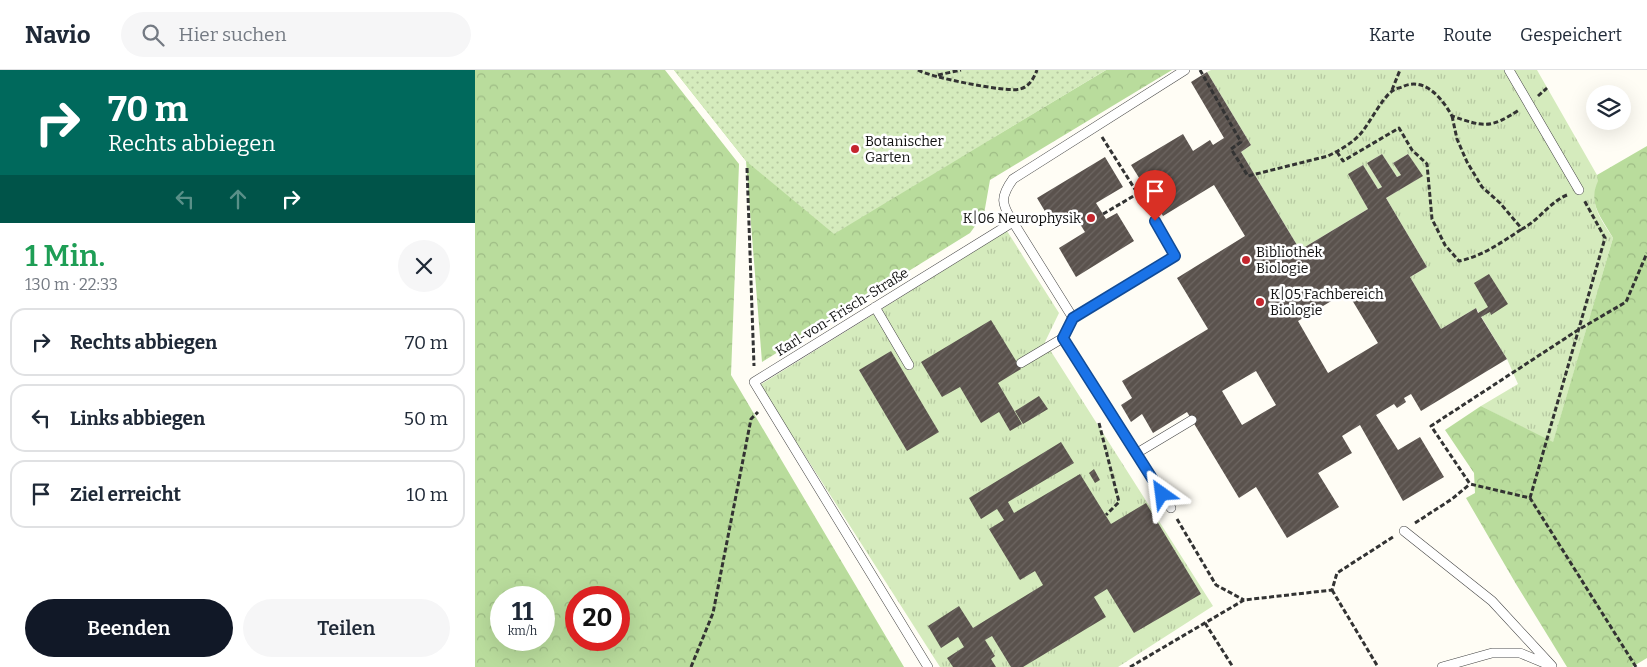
<!DOCTYPE html>
<html lang="de">
<meta charset="utf-8">
<style>
:root{--surface:#fff;--page:#f6f6f7;--text:#1f2937;--muted:#747a83;--line:#e0e1e3;--accent:#111827}
body{margin:0;font-family:Bitter,serif;background:var(--page);color:var(--text);height:100vh;display:flex;flex-direction:column;font-size:19px;white-space:nowrap}
*{box-sizing:border-box;margin:0}
p{font-size:16px;color:var(--muted)}
.icon{flex:none;width:28px;height:28px;fill:none;stroke:currentColor;stroke-width:2;stroke-linecap:round;stroke-linejoin:round}
.map{position:relative;flex:1;overflow:hidden}
.sheet{display:flex;flex-direction:column;background:var(--surface);width:475px}
.sheet>*{flex:none}
.banner{background:#00695c;color:#fff;overflow:hidden}
.fabs{position:absolute;left:1111px;top:15px;display:grid;gap:10px}
.fabs a{display:grid;place-items:center;width:45px;height:45px;border-radius:50%;background:var(--surface);box-shadow:0 5px 20px #0002;font-size:25px}
.speed{position:absolute;left:15px;top:516px;display:flex;gap:10px;font-size:25px;font-weight:700;text-align:center}
.speed>*{display:grid;place-content:center;width:65px;height:65px;border-radius:50%;background:var(--surface);box-shadow:0 5px 20px #0002;line-height:1}
.speed small{font-size:12px;font-weight:400}
.speed .limit{border:8px solid #d22;background:#fff;color:#111}
.pin{position:absolute;display:grid;place-items:center;width:42px;height:42px;color:#fff;margin:-51px -21px;border-radius:50% 50% 50% 0;rotate:-45deg;box-shadow:0 0 5px #0007}
.pin .icon{rotate:45deg}
.me{position:absolute;width:55px;margin:-28px;rotate:329deg;stroke-linejoin:round;filter:drop-shadow(0 0 4px #0008)}
.turn{display:flex;align-items:center;gap:18px;height:105px;padding:0 25px;font-size:22px}
.turn .icon{width:65px;height:65px;stroke-width:2.5}
.turn b{display:block;font-size:35px;line-height:42px}
.lanes{display:flex;align-items:center;height:48px;padding:0 25px;background:#0003;justify-content:center;gap:25px;direction:ltr}
.lanes .off{opacity:.35}
.round{display:grid;place-items:center;flex:none;width:52px;height:52px;border-radius:26px;background:var(--page)}
.overview{display:flex;align-items:center;justify-content:space-between;height:85px;padding:0 25px}
h1{font-size:30px;font-weight:600;line-height:38px;color:#1e9e55}
.action{display:flex;gap:10px;margin-top:auto;padding:10px 25px}
.action a{flex:1;height:58px;border-radius:30px;background:var(--accent);color:#fff;font-size:20px;font-weight:600;line-height:58px;text-align:center}
.action a+a{background:var(--page);color:var(--text)}
ul{padding:0;list-style:none}
li{display:flex;align-items:center;gap:15px;height:68px;margin:0 10px 8px;padding:0 15px;border:2px solid var(--line);border-radius:15px}
li div{flex:1}
li b{display:block;font-size:19px}
li em{font-style:normal}
header{display:flex;align-items:center;gap:30px;box-sizing:border-box;height:70px;padding:0 25px;background:var(--surface);border-bottom:1px solid var(--line)}
header strong{font-size:24px}
nav{display:flex;gap:28px;margin-inline-start:auto;font-size:18px}
.search{width:350px;height:45px;background:var(--page);display:flex;align-items:center;gap:12px;box-sizing:border-box;padding:0 18px;border-radius:28px;color:var(--muted);font-size:19px}
main{display:flex;flex:1;min-height:0}
.map>svg:first-child{display:block}
.grass{fill:url(#grass-tufts)}
.forest{fill:url(#forest-crowns);fill-rule:evenodd}
.park{fill:url(#park-dots)}
.building{fill:url(#building-hatch);fill-rule:evenodd}
.lines{fill:none;stroke-linecap:round;stroke-linejoin:round}
.service-casing{stroke:#444;stroke-width:10}
.path{stroke:#333;stroke-width:3;stroke-dasharray:5 2.5;stroke-linecap:butt}
.service{stroke:#fff;stroke-width:9}
.route-casing{stroke:#114b97;stroke-width:12}
.route{stroke:#1a73e8;stroke-width:9}
.poi-dot{fill:#c4262e;stroke:#fff;stroke-width:2}
.labels{text-anchor:middle;dominant-baseline:central;stroke-width:5;stroke-linejoin:round;paint-order:stroke}
.poi-label{font-size:14px;fill:#111;stroke:#fff;text-anchor:start}
.street-label{font-size:14px;fill:#111;stroke:#fff}
</style>
<header>
<strong>Navio</strong>
<div class="search"><svg class="icon" aria-label="search" viewBox="0 0 24 24"><circle cx="10" cy="10" r="6"/><path d="M15 15l6 6"/></svg>Hier suchen</div>
<nav><a>Karte</a><a>Route</a><a>Gespeichert</a></nav>
</header>
<main>
<section class="sheet">
<div class="banner">
<div class="turn"><svg class="icon" aria-label="right" viewBox="0 0 24 24"><path d="M7 20v-9h11M14 6l5 5-5 5"/></svg><div><b>70 m</b>Rechts abbiegen</div></div>
<div class="lanes"><svg class="icon off" aria-label="left" viewBox="0 0 24 24"><path d="M17 20v-9H6M10 6l-5 5 5 5"/></svg><svg class="icon off" aria-label="ahead" viewBox="0 0 24 24"><path d="M12 20V5M6 11l6-6 6 6"/></svg><svg class="icon" aria-label="right" viewBox="0 0 24 24"><path d="M7 20v-9h11M14 6l5 5-5 5"/></svg></div>
</div>
<div class="overview"><div><h1>1 Min.</h1><p>130 m · 22:33</p></div><a class="round"><svg class="icon" aria-label="close" viewBox="0 0 24 24"><path d="M6 6l12 12M18 6L6 18"/></svg></a></div>
<ul>
<li><svg class="icon" aria-label="right" viewBox="0 0 24 24"><path d="M7 20v-9h11M14 6l5 5-5 5"/></svg><div><b>Rechts abbiegen</b></div><em>70 m</em></li>
<li><svg class="icon" aria-label="left" viewBox="0 0 24 24"><path d="M17 20v-9H6M10 6l-5 5 5 5"/></svg><div><b>Links abbiegen</b></div><em>50 m</em></li>
<li><svg class="icon" aria-label="arrive" viewBox="0 0 24 24"><path d="M6 21V4h12l-3 4 3 4H6"/></svg><div><b>Ziel erreicht</b></div><em>10 m</em></li>
</ul>
<div class="action"><a>Beenden</a><a>Teilen</a></div>
</section>
<div class="map">
<svg width="1172" height="597" viewBox="0 0 1172 597">
<defs>
<pattern id="grass-tufts" width="24" height="20" patternUnits="userSpaceOnUse" patternTransform="scale(1.25)"><rect width="24" height="20" fill="#d5ebbd"/><path d="M3 7l-1-3M5 7V3M7 7l1-3M15 17l-1-3M17 17v-4M19 17l1-3" fill="none" stroke="#b6c8a1"/></pattern>
<pattern id="forest-crowns" width="20" height="18" patternUnits="userSpaceOnUse" patternTransform="scale(1.25)"><rect width="20" height="18" fill="#b9dc9c"/><path d="M2 6a3 3 0 1 1 6 0M12 15a3 3 0 1 1 6 0" fill="none" stroke="#9ebc85"/></pattern>
<pattern id="park-dots" width="8" height="8" patternUnits="userSpaceOnUse" patternTransform="scale(1.25)"><rect width="8" height="8" fill="#d5ebbd"/><path d="M2 2h.1M6 6h.1" fill="none" stroke="#b6c8a1" stroke-width="1.8" stroke-linecap="round"/></pattern>
<pattern id="building-hatch" width="6" height="6" patternUnits="userSpaceOnUse" patternTransform="scale(1.25)"><rect width="6" height="6" fill="#5a524d"/><path d="M-1 1l2-2M0 6l6-6M5 7l2-2" fill="none" stroke="#6d6662"/></pattern>
</defs>
<rect width="100%" height="100%" fill="#fffdf5"/>
<!-- grass -->
<path class="grass" d="M736,0h326l60,105 2,6c-12,22 2,38 14,57l-60,205 -72,-37 37,-22 -11,-25 -31,-51 -35,21 -31,-52 17,-10 -41,-69 36,-22 -14,-22 -15,9 8,12 -4,2 -15,-23 -15,9 15,24 -4,2 -15,-24 -14,9 19,35 -68,41 -59,-98 10,-7 -44,-73z
M532,161l52,82 -14,29 168,264 -95,61h-178l-180,-282z"/>
<!-- forest -->
<path class="forest" d="M0,0h190l74,94 -8,211 173,292h-429zM26,528h43v42h-43zM101,528h43v42h-43z
M199,0h229l91,67 112,-67h66l-182,110 -6,34 -14,19 -208,129 -16,-201z
M1172,76v512l-15,9h-65l-51,-83 -50,-86 9,-5 -1,-20 -29,-43 36,-24 72,36 60,-204c-11,-20 -26,-34 -15,-57l-1,-6z"/>
<!-- park -->
<path class="park" d="M199,0h432l-272,164 -88,-73z"/>
<!-- building -->
<path class="building" d="M732,2l44,73 -10,7 59,98 68,-41 -20,-35 15,-9 15,24 4,-2 -15,-24 15,-9 15,23 4,-2 -8,-12 15,-9 15,22 -37,22 41,69 -17,10 31,52 35,-21 2,5 10,-6 -14,-24 15,-9 19,30 -17,11 -1,-3 -9,5 26,42 -86,52 -10,-17 -7,4 2,4 -9,6 -3,-4 -18,11 22,35 22,-13 24,40 -41,24 -43,-76 -18,11 10,17 -34,20 21,34 -52,31 -31,-51 -17,11 -52,-86 -34,21 -11,-19 -11,8 -10,-17 11,-7 -10,-17 86,-52 -31,-51 68,-42 -31,-51 -51,31 -32,-51 52,-31 10,17 17,-11 3,5 11,-7 -33,-56zM868,224l2,3 4,-2 29,48 -50,30 -30,-52zM781,301l20,34 -34,20 -20,-34z
M630,87l18,30 -27,16 10,16 11,-6 17,28 -58,36 -17,-29 26,-16 -10,-16 -20,12 -18,-30z
M516,250l30,49 -23,14 24,41 -12,7 -11,-19 -18,11 -21,-36 -18,10 -21,-35z
M416,281l48,81 -32,19 -48,-81z
M564,326l9,13 -25,15 -8,-13z
M586,372l13,21 -66,39 6,11 66,-39 31,50 35,-21 55,91 -67,39 -27,-44 -13,8 12,20 -83,50h-12l-19,-31 -7,4 10,16 -4,3 5,8h-43l-6,-9 17,-11 -6,-10 -17,11 -13,-22 31,-20 14,22 70,-43 -8,-14 -15,9 -31,-51 15,-9 -7,-11 -16,10 -12,-21z
M619,399l6,11 -5,3 -6,-10z"/>
<g class="lines">
<defs>
<path id="service" d="M1034,0l70,120
M538,152l60,96
M400,237l34,58
M588,268l108,170
M546,293l42,-25 10,-20 102,-62 -20,-35
M662,383l55,-33
M929,461l88,70 60,65
M453,597l-174,-285 259,-160c-12,-18 -13,-25 0,-43l172,-109
M967,597l50,-14h28l29,12"/>
</defs>
<!-- service casing -->
<use href="#service" class="service-casing"/>
<!-- path -->
<path class="path" d="M443,0c11,7 90,23 102,19 9,-2 14,-11 17,-19
M725,0l41,72 -10,7 17,27 80,-20c12,-6 25,-13 34,-24 8,-10 20,-33 29,-40 3,-3 8,-4 11,-5 22,-11 40,11 50,29 32,11 38,13 67,-6
M463,5l23,-5
M917,20l8,-20
M1063,26l9,-8
M977,46l5,23 10,23 15,25 18,16 22,26c17,-9 28,-27 45,-34
M627,67l46,73
M862,82l6,9 56,-33 13,22 15,14 5,55 13,26 14,16c24,-5 43,-19 63,-32
M272,98l7,198
M628,144l34,-20
M624,353l20,79 -13,13
M1055,428l75,-260 -21,-38
M702,449l39,66 28,15
M940,453l37,-24 18,-15
M857,520l46,77
M730,553l28,44
M216,597l22,-54 38,-194 7,-7
M655,597l114,-67 88,-10 5,-17 56,-36
M1161,597l-106,-169 -60,-14 -39,-58 147,-96 48,-28 21,-49"/>
<!-- service -->
<use href="#service" class="service"/>
</g>
<g class="lines">
<defs>
<path id="route" d="M680,151l20,35 -102,62 -10,20 99,156"/>
</defs>
<!-- route casing -->
<use href="#route" class="route-casing"/>
<!-- route -->
<use href="#route" class="route"/>
</g>
<!-- markers -->
<g class="poi-dot">
<circle cx="380" cy="79" r="5"/>
<circle cx="616" cy="148" r="5"/>
<circle cx="771" cy="190" r="5"/>
<circle cx="785" cy="232" r="5"/>
</g>
<g class="labels">
<!-- poi labels -->
<g class="poi-label">
<text x="390" y="71">Botanischer<tspan x="390" dy="16">Garten</tspan></text>
<text x="606" y="148" text-anchor="end">K|06 Neurophysik</text>
<text x="781" y="182">Bibliothek<tspan x="781" dy="16">Biologie</tspan></text>
<text x="795" y="224">K|05 Fachbereich<tspan x="795" dy="16">Biologie</tspan></text>
</g>
<!-- street labels -->
<g class="street-label">
<text transform="translate(367 242) rotate(-32)">Karl-von-Frisch-Straße</text>
</g>
</g>
</svg>
<div class="fabs">
<a><svg class="icon" aria-label="layers" viewBox="0 0 24 24"><path d="M12 4l9 5-9 5-9-5zM3 14l9 5 9-5"/></svg></a>
</div>
<div class="speed"><div>11<small>km/h</small></div><div class="limit">20</div></div>
<div class="pin" style="left:680px;top:151px;background:#d93025"><svg class="icon" aria-label="arrive" viewBox="0 0 24 24"><path d="M6 21V4h12l-3 4 3 4H6"/></svg></div>
<svg class="me" style="left:687px;top:424px" viewBox="-20 -20 40 40"><path d="M0-17L14 15 0 8-14 15z" fill="#1a73e8" stroke="#fff" stroke-width="4"/></svg>
</div>
</main>
